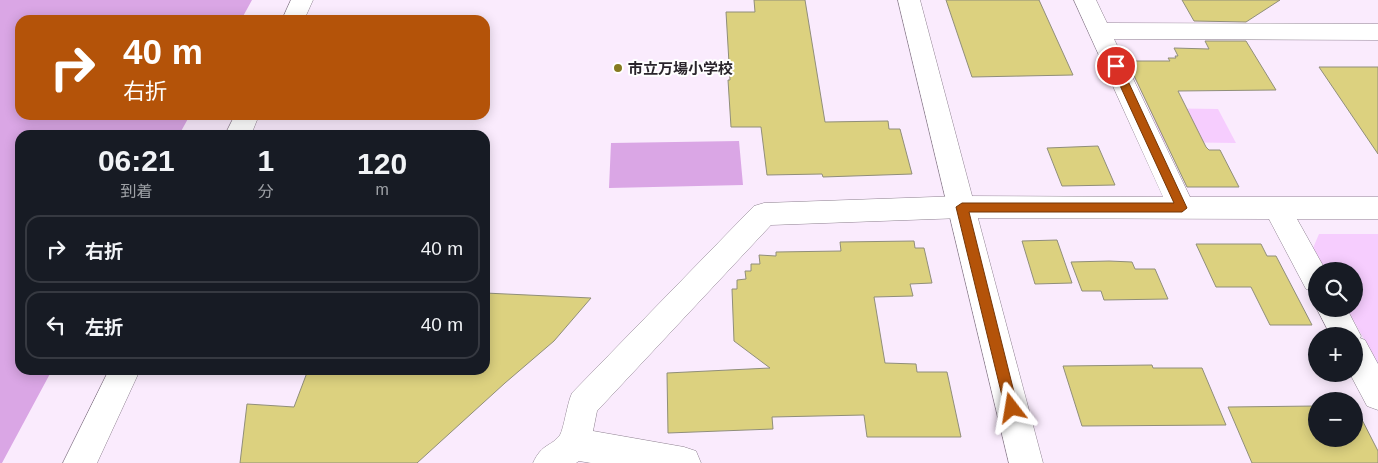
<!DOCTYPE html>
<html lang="ja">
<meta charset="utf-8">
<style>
:root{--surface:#171b24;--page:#242831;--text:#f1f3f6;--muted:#9ea1a6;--line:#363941}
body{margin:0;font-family:Arial,"Noto Sans JP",sans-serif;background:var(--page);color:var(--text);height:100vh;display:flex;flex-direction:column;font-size:19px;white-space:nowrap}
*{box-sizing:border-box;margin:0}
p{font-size:16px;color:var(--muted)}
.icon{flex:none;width:28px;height:28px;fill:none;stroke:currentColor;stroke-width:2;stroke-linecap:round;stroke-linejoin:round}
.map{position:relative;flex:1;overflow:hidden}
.details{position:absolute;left:15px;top:130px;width:475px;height:245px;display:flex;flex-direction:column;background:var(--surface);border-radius:15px;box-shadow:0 2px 12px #0003}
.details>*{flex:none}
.banner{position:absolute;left:15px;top:15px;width:475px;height:105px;border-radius:15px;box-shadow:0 2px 12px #0003;background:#b45309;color:#fff;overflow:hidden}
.fabs{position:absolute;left:1308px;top:262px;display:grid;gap:10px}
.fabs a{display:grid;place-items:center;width:55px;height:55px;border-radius:50%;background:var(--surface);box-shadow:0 2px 12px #0003;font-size:25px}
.pin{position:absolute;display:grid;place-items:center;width:42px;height:42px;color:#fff;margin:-21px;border:2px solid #fff;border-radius:50%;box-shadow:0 1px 5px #0007}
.me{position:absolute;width:55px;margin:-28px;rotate:346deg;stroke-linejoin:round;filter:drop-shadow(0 0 4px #0008)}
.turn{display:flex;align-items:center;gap:18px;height:105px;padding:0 25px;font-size:22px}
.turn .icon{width:65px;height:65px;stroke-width:2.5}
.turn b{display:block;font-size:35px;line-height:42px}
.eta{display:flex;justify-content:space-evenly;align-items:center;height:85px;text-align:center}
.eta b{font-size:30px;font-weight:600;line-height:35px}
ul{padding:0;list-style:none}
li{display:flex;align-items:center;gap:15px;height:68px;margin:0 10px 8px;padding:0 15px;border:2px solid var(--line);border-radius:15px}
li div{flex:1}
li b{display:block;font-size:19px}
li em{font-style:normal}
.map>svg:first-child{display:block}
.green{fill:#f6cdfe}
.water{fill:#daa6e5}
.building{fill:#dcd17f;stroke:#908e7a}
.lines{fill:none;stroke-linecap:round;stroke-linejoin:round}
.minor-casing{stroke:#8e8190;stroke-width:1}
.tertiary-casing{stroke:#8e8190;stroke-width:1}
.minor{fill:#fff;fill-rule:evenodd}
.tertiary{fill:#fff;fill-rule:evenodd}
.route{fill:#b45309;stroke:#753606}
.poi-dot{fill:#867a20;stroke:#fff;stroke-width:2}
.labels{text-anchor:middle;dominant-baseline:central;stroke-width:4;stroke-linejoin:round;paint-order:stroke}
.poi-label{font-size:15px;font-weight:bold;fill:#2a252c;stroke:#fff;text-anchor:start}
</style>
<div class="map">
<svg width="1378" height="463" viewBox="0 0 1378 463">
<rect width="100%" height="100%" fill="#faebfd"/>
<!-- green -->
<path class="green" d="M1149,108l69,1 18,34 -72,-1z
M1319,234h59v130l-31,-55h7v-38h-28l-13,-23z"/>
<!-- water -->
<path class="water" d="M0,0h252l-11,20h-221v95h170l-11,20h-159v235h32l-50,93h-2z
M739,141l4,44 -134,3 2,-45z"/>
<!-- building -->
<path class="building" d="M754,0h51l20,122 63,-1 1,8h11l12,45 -89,3 -1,-3 -55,1 -6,-48h-30l-3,-47h2l-4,-68h29z
M946,0h93l34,75 -101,2z
M1182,0h98l-34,22 -52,-1z
M1205,41h41l30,49 -98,1 28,56 3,3h11l19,37h-52l-60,-126h43l-2,-3h8l-1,-2h3l-4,-8 35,1z
M1319,67h59v87z
M1098,146l17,39 -53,1 -15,-38z
M1057,240l15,43 -37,1 -13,-43z
M914,241l1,7h9l8,35 -22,1 3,12 -39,1 11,66 31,1 1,8h30l14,65h-94l-3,-22 -92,2 1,12 -105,4 -1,-60 103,-5 -36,-27 -2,-52h5v-9l9,-1 -1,-8h6v-7h9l-1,-9 17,1v-4l65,-1 -1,-9z
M1196,244h65l6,12h9l36,69h-42l-19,-38h-35z
M1109,261l23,1 3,7h20l13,30 -64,1 -3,-9h-19l-11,-29z
M485,293l106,5 -37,43 -49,42 -88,80h-177l7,-59 47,3 14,-37h177z
M1152,365l1,3h49l24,57 -144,1 -19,-60z
M1316,406v33h38l1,-33 23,45v12h-126l-24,-56z"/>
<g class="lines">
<defs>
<path id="minor" d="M291,0h22l-9,20h-22z
M1074,0h22l11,23 271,1v16l-264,-1 76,158h188v22h-81l29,52h-10v21l-10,-3 -37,-70 -307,-1 -191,7 -174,186 -4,20 91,16 12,4 5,12h-110l-12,-2 -3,2h-43c9,-20 18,-16 27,-28 4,-7 7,-31 12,-42l182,-187 10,-3 198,-7 201,1z
M235,115h24l-8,20h-26z
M1317,309h30l14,27 -1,2 5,2 13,24v46l-11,-4 -17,-32h4v-38h-23z
M109,370h31l-43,93h-34z"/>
<path id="tertiary" d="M898,0h22l123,463h-34z"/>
</defs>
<!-- minor casing -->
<use href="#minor" class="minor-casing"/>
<!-- tertiary casing -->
<use href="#tertiary" class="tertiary-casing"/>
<!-- minor -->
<use href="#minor" class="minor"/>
<!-- tertiary -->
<use href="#tertiary" class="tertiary"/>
</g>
<!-- route -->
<path class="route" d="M1116,63l5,3 66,142 -5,4h-213l49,196 -1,5 -5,1 -5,-1 -2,-5 -49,-201 6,-4h212l-63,-137z"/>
<!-- markers -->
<circle class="poi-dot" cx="618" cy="68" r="5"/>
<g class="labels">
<!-- poi labels -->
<g class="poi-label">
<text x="628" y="68">市立万場小学校</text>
</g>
</g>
</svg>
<div class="fabs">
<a><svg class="icon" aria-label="search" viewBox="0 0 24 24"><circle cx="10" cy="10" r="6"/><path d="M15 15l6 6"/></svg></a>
<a>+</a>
<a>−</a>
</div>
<div class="pin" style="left:1116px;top:66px;background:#d93025"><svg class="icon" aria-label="arrive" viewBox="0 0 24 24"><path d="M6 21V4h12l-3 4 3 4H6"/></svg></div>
<svg class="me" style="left:1012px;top:408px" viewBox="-20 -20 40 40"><path d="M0-17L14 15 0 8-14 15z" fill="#b45309" stroke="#fff" stroke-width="4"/></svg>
<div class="banner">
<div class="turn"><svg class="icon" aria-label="right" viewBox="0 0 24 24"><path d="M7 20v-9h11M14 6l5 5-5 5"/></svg><div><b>40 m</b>右折</div></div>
</div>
<section class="details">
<div class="eta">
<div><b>06:21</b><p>到着</p></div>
<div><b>1</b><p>分</p></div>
<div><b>120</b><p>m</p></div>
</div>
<ul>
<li><svg class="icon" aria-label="right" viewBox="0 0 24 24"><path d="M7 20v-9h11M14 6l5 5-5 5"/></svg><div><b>右折</b></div><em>40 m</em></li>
<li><svg class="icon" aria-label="left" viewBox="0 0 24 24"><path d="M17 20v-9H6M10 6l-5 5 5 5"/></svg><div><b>左折</b></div><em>40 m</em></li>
</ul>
</section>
</div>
